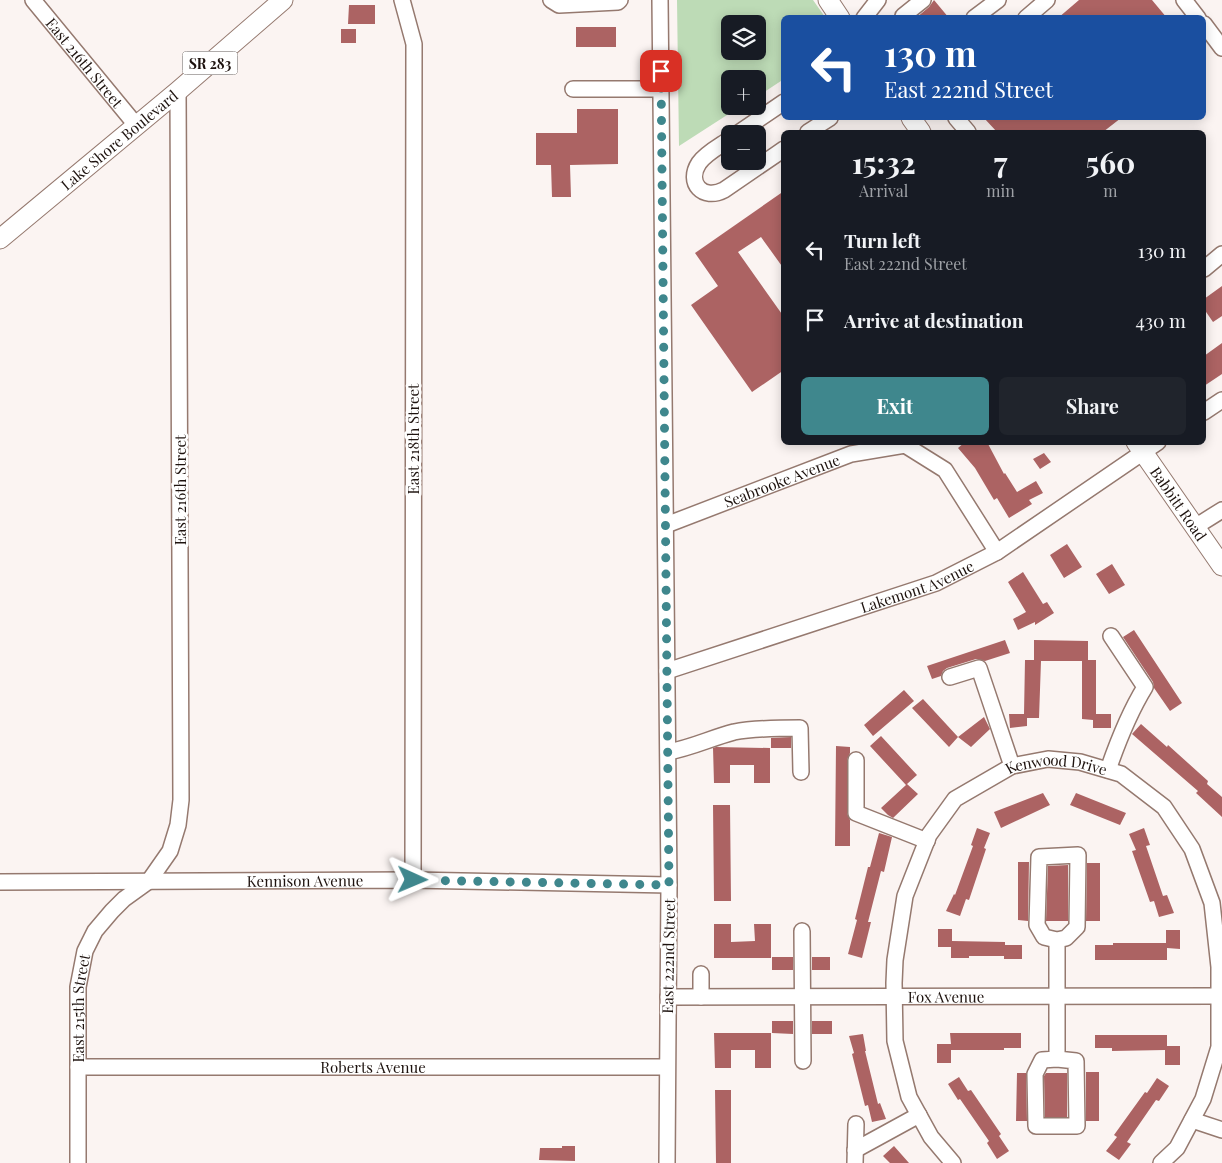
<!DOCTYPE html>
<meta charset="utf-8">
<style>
:root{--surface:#171b24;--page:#20242c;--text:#f1f3f6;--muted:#9ea1a6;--accent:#3f878d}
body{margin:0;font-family:"Playfair Display",serif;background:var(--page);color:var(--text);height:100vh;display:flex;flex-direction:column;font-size:19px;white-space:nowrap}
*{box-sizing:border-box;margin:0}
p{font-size:16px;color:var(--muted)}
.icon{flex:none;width:28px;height:28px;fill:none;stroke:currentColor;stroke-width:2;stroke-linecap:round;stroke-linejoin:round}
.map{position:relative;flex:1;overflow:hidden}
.sheet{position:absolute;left:781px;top:130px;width:425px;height:315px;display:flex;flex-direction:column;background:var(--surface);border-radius:8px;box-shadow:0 2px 12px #0003}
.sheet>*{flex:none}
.hud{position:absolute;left:781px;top:15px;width:425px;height:105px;border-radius:8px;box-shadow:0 2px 12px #0003;background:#1a4fa0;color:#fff;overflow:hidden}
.tools{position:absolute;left:721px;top:15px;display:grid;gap:10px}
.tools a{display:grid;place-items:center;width:45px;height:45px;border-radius:8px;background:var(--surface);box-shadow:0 2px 12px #0003;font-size:25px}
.pin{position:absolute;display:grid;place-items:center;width:42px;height:42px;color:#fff;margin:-21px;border-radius:10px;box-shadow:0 2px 8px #0006}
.me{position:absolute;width:55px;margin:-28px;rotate:91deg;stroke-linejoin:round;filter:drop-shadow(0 0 4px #0008)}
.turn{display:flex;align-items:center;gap:18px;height:105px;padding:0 20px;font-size:22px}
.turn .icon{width:65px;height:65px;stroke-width:2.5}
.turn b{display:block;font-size:35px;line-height:42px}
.eta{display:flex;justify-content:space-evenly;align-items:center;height:85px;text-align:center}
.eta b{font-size:30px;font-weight:700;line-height:35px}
.cta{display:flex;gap:10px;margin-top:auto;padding:10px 20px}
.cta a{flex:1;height:58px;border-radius:8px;background:var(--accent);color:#fff;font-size:20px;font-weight:700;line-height:58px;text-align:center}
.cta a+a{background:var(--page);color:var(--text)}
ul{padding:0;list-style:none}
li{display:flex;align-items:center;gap:15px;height:70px;padding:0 20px}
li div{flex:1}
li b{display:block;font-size:19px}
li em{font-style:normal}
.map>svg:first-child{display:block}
.green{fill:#bddbb6;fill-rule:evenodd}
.building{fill:#ac6363}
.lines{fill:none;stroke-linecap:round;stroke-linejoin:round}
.minor-casing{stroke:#95796f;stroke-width:18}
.major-casing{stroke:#95796f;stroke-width:21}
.minor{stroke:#fff;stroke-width:15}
.major{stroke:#fff;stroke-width:19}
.route{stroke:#3f878d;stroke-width:9;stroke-dasharray:0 16.2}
.labels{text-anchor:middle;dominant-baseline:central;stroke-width:5;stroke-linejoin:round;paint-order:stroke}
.shield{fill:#fff;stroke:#615956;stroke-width:1}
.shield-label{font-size:14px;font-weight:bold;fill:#1d120e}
.street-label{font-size:15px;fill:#1d120e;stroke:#fff}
</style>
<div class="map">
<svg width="1222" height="1163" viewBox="0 0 1222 1163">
<rect width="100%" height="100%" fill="#fbf4f2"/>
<!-- green -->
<path class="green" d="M677,0h136l12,17 -41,1v61l-26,17v-17h-28v27h11l-62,40zM730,24h28v27h-28z"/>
<!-- building -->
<path class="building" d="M934,0l15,18h-33l13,-11z
M1079,0h73l15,18h-109z
M349,5h26v19h-27z
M576,27h40v20h-40z
M341,29h15v14h-15z
M577,109h41v55l-48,1 1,32h-19l-1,-32h-15v-32h41z
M984,118h137l-18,14h-106z
M784,191v78l-23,-32 -23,15 46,65v53l-32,22 -61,-87 27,-19 -23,-33z
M1222,286v30l-9,6 -9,-13v-10z
M1222,343v31l-18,12v-30z
M965,442h22l17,32 1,-1 12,19 19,-11 7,12 -14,7 3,4 -23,14 -12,-20 -3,2 -19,-32 -17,-20z
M1044,453l7,9 -11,7 -7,-10z
M1067,544l15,23 -18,11 -14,-23z
M1112,564l13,21 -16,9 -13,-20z
M1023,572l20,32 4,-2 7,11 -19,12v-3l-17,8 -5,-11 13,-7 -18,-30z
M1134,630l48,73 -12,8 -16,-23 -1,-6 -30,-45z
M1005,640l5,13 -25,8 -9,-2 -29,9 -4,3 -2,5 -9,3 -5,-13z
M1034,640l54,1v19h8v54h15v14h-18v-8l-11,-1v-58h-41l-2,57h-12v8l-17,2 -1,-14h15l1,-54h9z
M904,690l10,11 -41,35 -9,-11z
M923,699l35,38 -9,10 -37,-39z
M984,717l6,12 -19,18 -13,-10z
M1141,724l26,23 1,-2 40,36 -1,3 15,13v20l-26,-24 2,-2 -66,-57z
M881,736l36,39 -10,9 11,10 -25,24 -5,-3 -7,-7 25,-23 -36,-39z
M791,737v11h-20v-10z
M836,746l14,1v6l-3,7v53l3,7v26h-15z
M716,747l54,1v35h-16v-18h-24v18h-16l-1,-35z
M1043,793l7,12 -49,23 -7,-16z
M1076,793l50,20 -6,12 -50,-20z
M713,805h17l1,96h-17z
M977,828l13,5 -6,15 2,1 -17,51 -3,-1 -6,17 -14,-5 8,-17 1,1 18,-49 -2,-1z
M1144,828l6,17 -4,1 17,50 4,-1 7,18 -15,4 -5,-16 -4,1 -18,-51 4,-1 -7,-16z
M879,833l13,4 -8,35 -3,-1 -13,51h3l-9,36 -14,-4 9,-34 -2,-1 13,-52h2z
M1018,862h11l-1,59 -10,-1z
M1087,863h13v58h-14z
M1068,865v56h-22l2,-55z
M714,924h17v18l24,-1 -1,-17h17v34h-57z
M938,929h14v12l53,1v3h17v14h-18v-3h-35v2h-18v-11h-13z
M1166,930h14v19l-13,-1v12h-72v-15h18v-2h53z
M772,957h21v13h-21z
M812,957h18v13h-18z
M772,1021h21v13l-21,-1z
M812,1021h20v13h-20z
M714,1033h57v35h-16v-18h-24v18h-16z
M950,1033h71v15h-17v2h-53v13h-14v-19h14z
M863,1034l3,17h-1l13,53 2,-1 6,16 -14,3 -4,-17 -3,1 -13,-52 2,-1 -5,-17z
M1095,1035h72v11h13v19h-15v-15l-53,1v-3h-17z
M1086,1072h13v49h-13z
M1017,1073h9l1,48h-11z
M1046,1073h21v44h-22l-1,-41z
M959,1077l9,14 3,-1 30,44 -2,2 10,15 -12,8 -10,-16 2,-2 -29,-42 -2,1 -10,-16z
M1157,1078l12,8 -10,15 -3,-1 -29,42 4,2 -12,16 -13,-9 11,-14 -3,-2 31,-43 2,1z
M715,1090h16v73h-15z
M562,1146h13v15l-36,-1 1,-12h22z
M894,1146l15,17h-19l-7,-7z"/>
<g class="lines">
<defs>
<g id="minor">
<path id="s1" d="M33,0l103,125"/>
<path d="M402,0l12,44 -1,836"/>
<path d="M551,0l8,5 59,-3 2,-2"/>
<path d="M660,0l9,885 -2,278"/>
<path d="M1184,0l14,18"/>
<path d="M903,16l20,-16"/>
<path d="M864,18l14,-18"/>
<path d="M974,18l24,-18"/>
<path d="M1026,18l21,-18"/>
<path d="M1204,24l18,24"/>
<path d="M573,89h88"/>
<path d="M956,118l12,14"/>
<path d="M808,132l22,-14"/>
<path d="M737,134l47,-32"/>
<path d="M730,139c-10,7 -24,14 -31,24 -13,20 4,38 25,27l60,-41"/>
<path d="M1204,269l18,-15"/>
<path d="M1204,412l18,-12"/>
<path id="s2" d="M666,525l185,-71 54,-9 40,25 52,82"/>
<path d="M1195,527l27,-17"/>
<path id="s3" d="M667,671l269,-88 61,-31 161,-110"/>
<path d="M950,677l29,-9 33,98"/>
<path d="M668,752c23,-4 43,-14 66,-20 21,-4 44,-4 66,-4l1,44"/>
<path d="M856,760v53l71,28"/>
<path d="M1108,770c10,-29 21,-57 37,-83l-34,-51"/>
<path id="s4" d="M0,882l413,-2 256,5"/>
<path d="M802,931l1,130"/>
<path d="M701,974v23"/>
<path id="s5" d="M668,997l554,-1"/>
<path d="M1057,1059l19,2 1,65h-41l-1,-52 7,-14 15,-1v-119l9,-2 11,-11 1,-72 -39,2 -2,68 7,12 13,3"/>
<path id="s6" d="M78,1067h589"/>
<path d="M1192,1120l30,10"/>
<path d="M855,1150l64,-35"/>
<path id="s7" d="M78,1163v-176l7,-36 10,-20 17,-20 12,-12 25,-18 21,-30 8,-26 3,-25 -3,-709"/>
<path d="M855,1163l1,-39"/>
<path id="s8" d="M953,1163l-22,-26 -22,-40 -14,-56 -1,-58 1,-23 10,-64 24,-61 26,-36 57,-33 36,-7 32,3 41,12 43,33 28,42 20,54 7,64v80l-16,52 -26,49 -16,15"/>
</g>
<g id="major">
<path d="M828,0l12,18"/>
<path d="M911,118l10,14"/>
<path id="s9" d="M0,239l178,-148 105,-91"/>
<path id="s10" d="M1136,442l86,124"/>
</g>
</defs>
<!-- minor casing -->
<use href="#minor" class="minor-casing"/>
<!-- major casing -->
<use href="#major" class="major-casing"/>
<!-- minor -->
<use href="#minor" class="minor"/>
<!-- major -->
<use href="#major" class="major"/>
</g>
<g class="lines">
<!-- route -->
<path class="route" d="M413,880l256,5 -8,-814"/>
</g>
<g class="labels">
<!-- shield labels -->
<rect class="shield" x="182.5" y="51.5" width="55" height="23" rx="4"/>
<g class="shield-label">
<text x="210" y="63">SR 283</text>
</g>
<!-- street labels -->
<g class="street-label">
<text stroke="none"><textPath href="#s1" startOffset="81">East 216th Street</textPath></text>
<text stroke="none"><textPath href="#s9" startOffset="155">Lake Shore Boulevard</textPath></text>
<text transform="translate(413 439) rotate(-90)">East 218th Street</text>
<text stroke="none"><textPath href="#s2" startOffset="124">Seabrooke Avenue</textPath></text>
<text transform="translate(180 490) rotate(-90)">East 216th Street</text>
<text stroke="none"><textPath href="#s10" startOffset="75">Babbitt Road</textPath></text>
<text stroke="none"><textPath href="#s3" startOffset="264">Lakemont Avenue</textPath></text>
<text stroke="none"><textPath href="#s8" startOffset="504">Kenwood Drive</textPath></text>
<text stroke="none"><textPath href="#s4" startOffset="305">Kennison Avenue</textPath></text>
<text transform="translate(668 956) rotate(-89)">East 222nd Street</text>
<text stroke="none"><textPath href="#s5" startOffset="278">Fox Avenue</textPath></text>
<text stroke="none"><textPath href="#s7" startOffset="155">East 215th Street</textPath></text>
<text stroke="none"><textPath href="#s6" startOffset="295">Roberts Avenue</textPath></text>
</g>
</g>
</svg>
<div class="tools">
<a><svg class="icon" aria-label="layers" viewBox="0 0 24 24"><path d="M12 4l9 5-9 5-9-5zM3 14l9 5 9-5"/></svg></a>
<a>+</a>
<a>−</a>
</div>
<div class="pin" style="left:661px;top:71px;background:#d93025"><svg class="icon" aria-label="arrive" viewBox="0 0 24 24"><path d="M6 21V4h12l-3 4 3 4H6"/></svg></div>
<svg class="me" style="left:413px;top:880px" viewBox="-20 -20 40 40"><path d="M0-17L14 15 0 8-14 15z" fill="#3f878d" stroke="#fff" stroke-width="4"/></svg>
<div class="hud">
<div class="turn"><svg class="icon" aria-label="left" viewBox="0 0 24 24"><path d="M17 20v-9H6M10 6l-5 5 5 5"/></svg><div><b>130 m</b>East 222nd Street</div></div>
</div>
<section class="sheet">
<div class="eta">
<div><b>15:32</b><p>Arrival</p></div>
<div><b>7</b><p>min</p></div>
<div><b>560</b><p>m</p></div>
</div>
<ul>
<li><svg class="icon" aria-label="left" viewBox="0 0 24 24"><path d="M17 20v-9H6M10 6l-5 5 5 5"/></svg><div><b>Turn left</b><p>East 222nd Street</p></div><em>130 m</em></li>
<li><svg class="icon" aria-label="arrive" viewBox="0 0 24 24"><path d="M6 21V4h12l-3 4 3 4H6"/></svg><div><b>Arrive at destination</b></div><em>430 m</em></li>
</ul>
<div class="cta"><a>Exit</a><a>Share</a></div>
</section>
</div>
